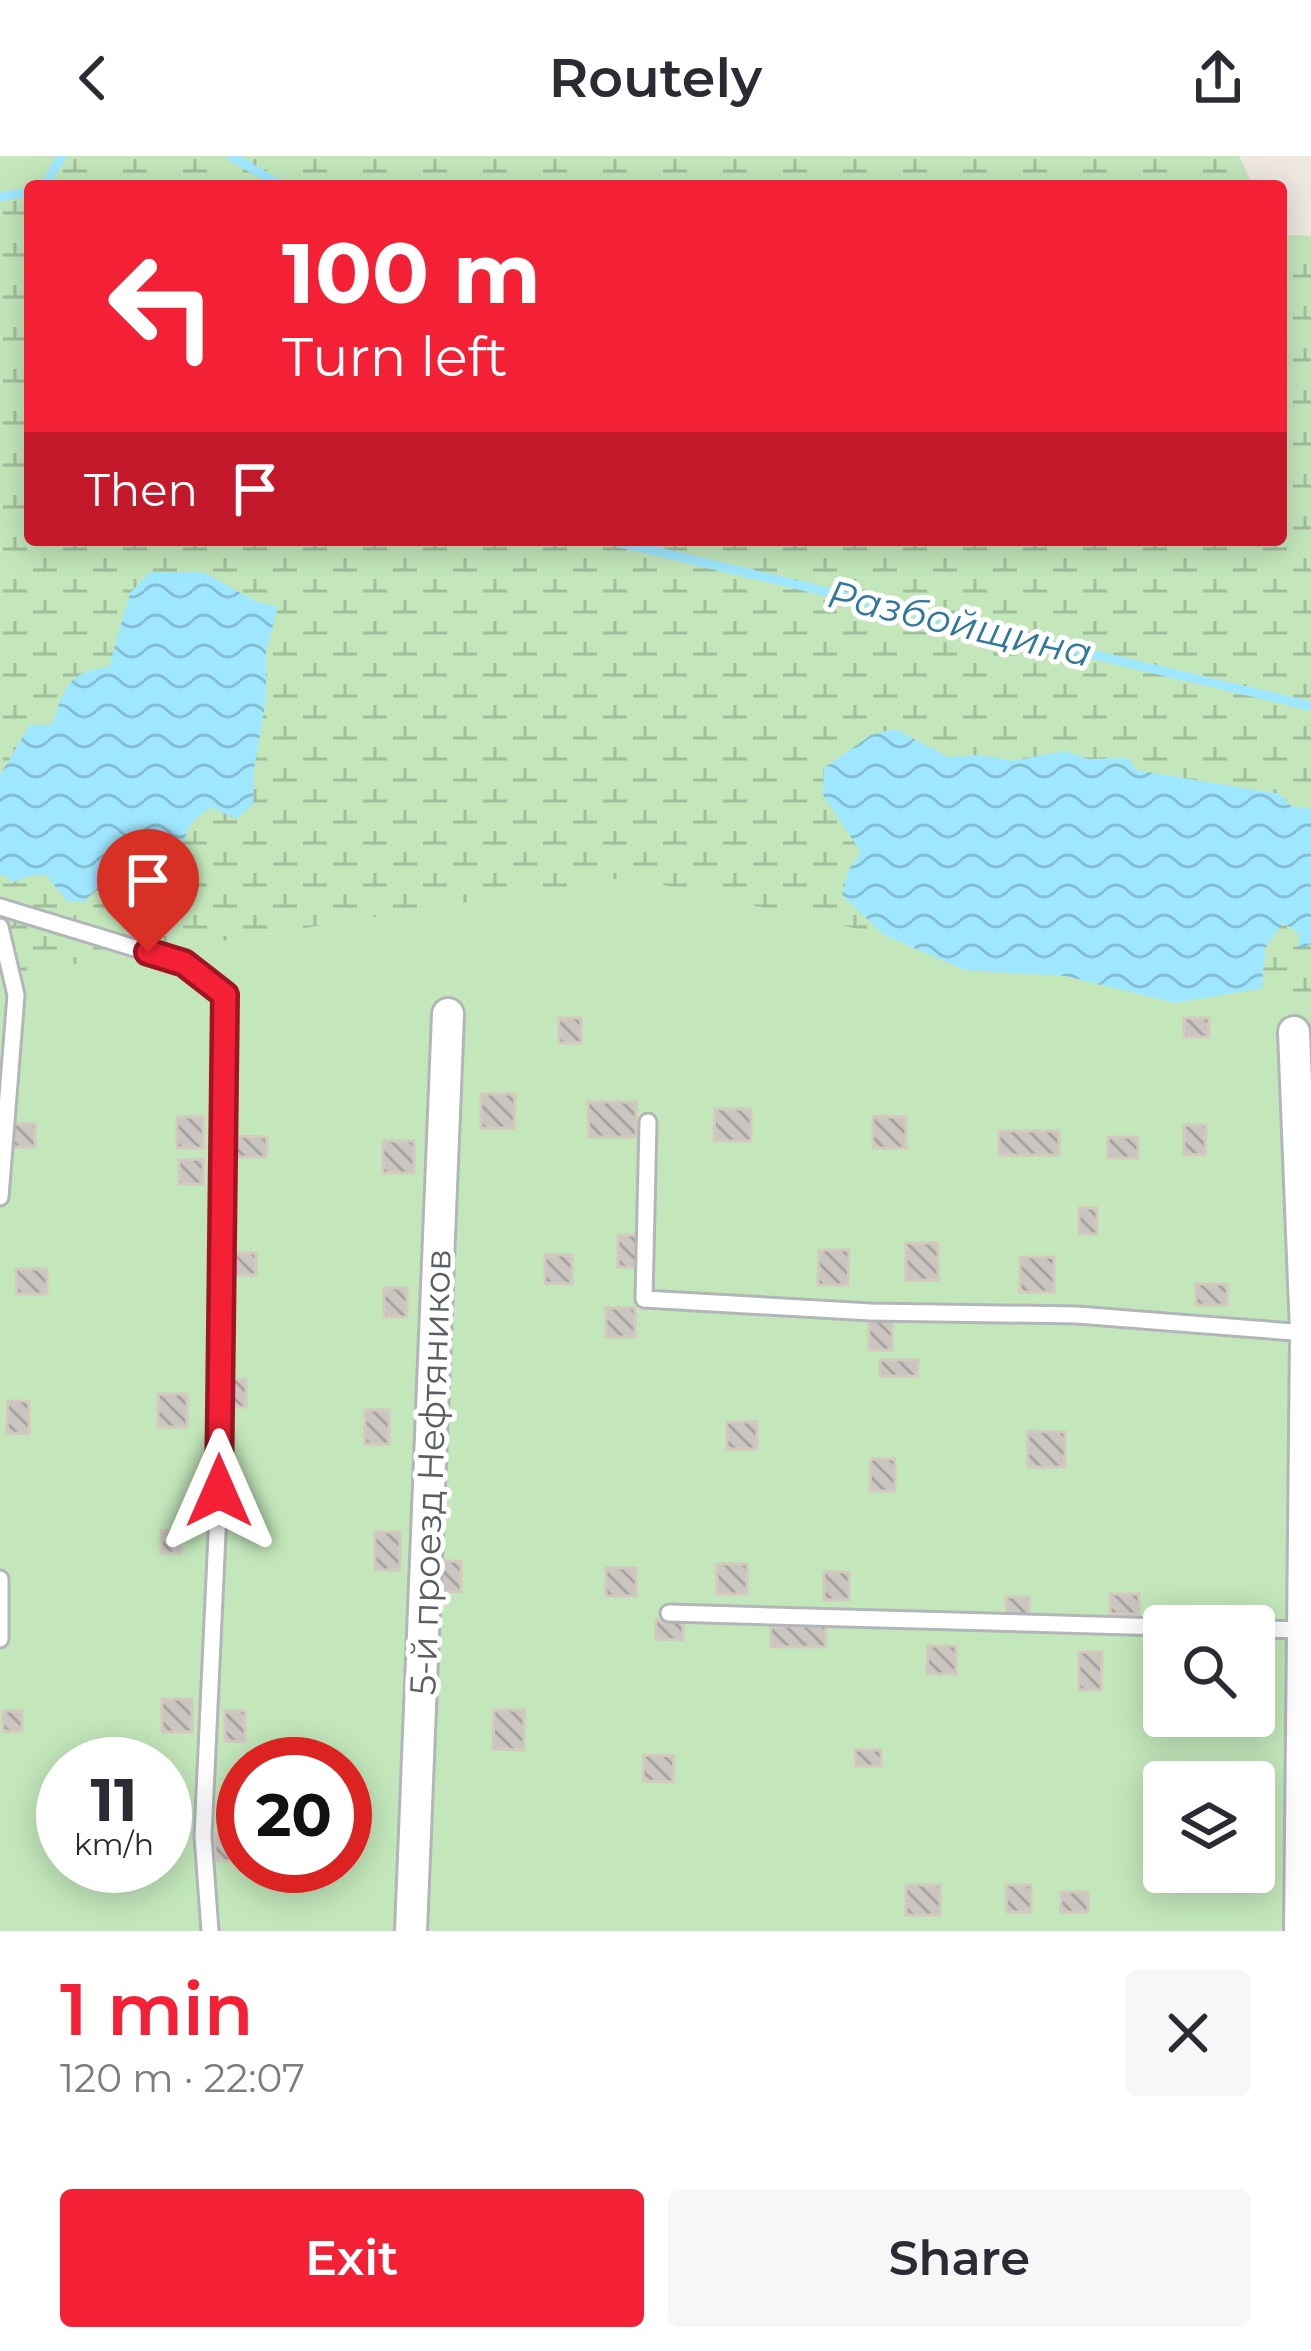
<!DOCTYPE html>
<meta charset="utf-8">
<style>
:root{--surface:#fff;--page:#f7f7f7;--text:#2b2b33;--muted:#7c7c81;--accent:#f42036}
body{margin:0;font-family:Montserrat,sans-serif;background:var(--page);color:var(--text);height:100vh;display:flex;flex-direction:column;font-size:45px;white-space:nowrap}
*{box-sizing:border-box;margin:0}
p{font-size:39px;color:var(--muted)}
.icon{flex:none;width:66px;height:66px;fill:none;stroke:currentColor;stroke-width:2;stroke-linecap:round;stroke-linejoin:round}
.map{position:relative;height:1775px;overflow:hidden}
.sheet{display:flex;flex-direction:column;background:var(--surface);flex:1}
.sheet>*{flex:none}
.banner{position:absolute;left:24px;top:24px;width:1263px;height:366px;border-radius:12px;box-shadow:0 6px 30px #0003;background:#f42036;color:#fff;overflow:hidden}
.buttons{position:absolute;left:1143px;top:1449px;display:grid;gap:24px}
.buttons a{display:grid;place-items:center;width:132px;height:132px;border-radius:12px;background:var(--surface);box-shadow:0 6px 30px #0003;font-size:60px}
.speed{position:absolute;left:36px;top:1581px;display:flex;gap:24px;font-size:60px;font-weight:700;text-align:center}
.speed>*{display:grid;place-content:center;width:156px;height:156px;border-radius:50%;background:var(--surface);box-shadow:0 6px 30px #0003;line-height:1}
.speed small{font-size:30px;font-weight:400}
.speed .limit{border:18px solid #d22;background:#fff;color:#111}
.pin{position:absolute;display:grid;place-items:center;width:102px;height:102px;color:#fff;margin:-123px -51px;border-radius:50% 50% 50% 0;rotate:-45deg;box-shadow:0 0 12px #0007}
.pin .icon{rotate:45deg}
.me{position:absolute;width:132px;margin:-66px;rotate:0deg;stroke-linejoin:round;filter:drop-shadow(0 0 9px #0008)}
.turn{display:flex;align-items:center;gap:42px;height:252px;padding:0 60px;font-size:54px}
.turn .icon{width:156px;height:156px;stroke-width:2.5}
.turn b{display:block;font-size:84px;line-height:102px}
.then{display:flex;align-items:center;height:114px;padding:0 60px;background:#0003;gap:24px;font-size:45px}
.round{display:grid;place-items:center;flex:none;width:126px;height:126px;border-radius:12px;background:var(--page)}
.overview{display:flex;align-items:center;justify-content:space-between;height:204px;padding:0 60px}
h1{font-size:72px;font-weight:600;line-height:90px;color:var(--accent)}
.cta{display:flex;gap:24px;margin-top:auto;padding:24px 60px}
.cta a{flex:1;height:138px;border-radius:12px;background:var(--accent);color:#fff;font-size:48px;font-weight:600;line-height:138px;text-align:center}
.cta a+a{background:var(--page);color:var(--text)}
header{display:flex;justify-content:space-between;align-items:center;height:156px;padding:0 60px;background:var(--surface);font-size:54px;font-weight:600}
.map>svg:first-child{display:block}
.green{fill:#c3e7bb;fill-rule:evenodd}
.wetland{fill:url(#wetland-marsh)}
.water{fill:url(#water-waves)}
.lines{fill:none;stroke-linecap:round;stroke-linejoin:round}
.stream{stroke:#9fe7ff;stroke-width:9}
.building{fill:url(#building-back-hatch);stroke:#d3c9bf;stroke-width:3}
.lane-casing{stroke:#b2b6b9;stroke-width:21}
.street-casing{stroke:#b2b6b9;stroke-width:36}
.lane{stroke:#fff;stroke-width:15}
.street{stroke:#fff;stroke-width:30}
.route-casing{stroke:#9f1523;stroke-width:30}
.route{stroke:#f42036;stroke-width:21}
.labels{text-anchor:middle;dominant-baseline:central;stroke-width:10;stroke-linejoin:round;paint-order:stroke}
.street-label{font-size:36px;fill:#595f63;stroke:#fff}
.water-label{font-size:39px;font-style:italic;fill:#30789c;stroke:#fff}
</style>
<header><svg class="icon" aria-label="back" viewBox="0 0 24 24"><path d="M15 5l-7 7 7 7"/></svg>Routely<svg class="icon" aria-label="share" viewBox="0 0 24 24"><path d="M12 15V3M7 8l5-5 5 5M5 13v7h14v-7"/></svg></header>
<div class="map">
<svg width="1311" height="1775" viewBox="0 0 1311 1775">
<defs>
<pattern id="wetland-marsh" width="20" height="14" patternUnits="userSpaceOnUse" patternTransform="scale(3)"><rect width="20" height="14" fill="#c3e7bb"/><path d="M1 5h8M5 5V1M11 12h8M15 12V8" fill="none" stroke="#a1be9c"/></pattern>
<pattern id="water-waves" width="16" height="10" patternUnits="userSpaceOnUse" patternTransform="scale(3)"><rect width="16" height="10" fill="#9fe7ff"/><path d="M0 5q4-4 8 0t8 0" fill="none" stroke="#85bed2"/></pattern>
<pattern id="building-back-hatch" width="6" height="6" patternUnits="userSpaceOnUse" patternTransform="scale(3)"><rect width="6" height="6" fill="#cac5c0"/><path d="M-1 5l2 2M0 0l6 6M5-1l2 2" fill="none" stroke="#a7a3a0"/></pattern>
</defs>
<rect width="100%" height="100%" fill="#eee8e1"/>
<!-- green -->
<path class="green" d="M0,0h51l-44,50 -7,1z
M628,721l256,58 81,35 100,6 110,27 87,-15 49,14v929h-1311v-955zM1164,1470h90v90h-90zM63,1608h102v102h-102zM243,1608h102v102h-102zM1164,1626h90v90h-90z"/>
<!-- wetland -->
<path class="wetland" d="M51,0h1188l14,30h-1223v354h1251v-305l30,1v766l-49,-14 -87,15 -110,-27 -100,-6 -81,-35 -256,-58 -628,99v-769l7,-1z"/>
<!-- water -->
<path class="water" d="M150,416h53l54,30 21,5 -12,44v48l-12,70 -1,36 -17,14 -25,-12 -20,16 -19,45 -78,24 -11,10 -16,-1 -21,-26h-15l-17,7 -14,-8v-99l30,-50h22c13,-38 15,-53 57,-58l21,-74z
M895,573l53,28 33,-2 31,6 52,-10 24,8 40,-1 8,12 144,24 11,12 20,3v135l-11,5 -2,-17 -15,-9 -18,25 -3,40 -87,15 -110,-27 -100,-6 -81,-35 -42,-40 6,-24 13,-19 -38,-57 1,-27 47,-33z"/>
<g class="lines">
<!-- stream -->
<path class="stream" d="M231,0l51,30
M44,30l18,-30
M0,41l30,-5
M608,384l703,166"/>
</g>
<!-- building -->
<path class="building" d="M559,862h22v25h-22z
M1184,862h25v19h-25z
M481,938h34l-1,34h-33z
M588,946h48v35h-47z
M715,953h36v32h-37z
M873,960l33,1v31h-33z
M177,961h26v31h-26z
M9,968h26v23h-26z
M1184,969h22l-1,30 -21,-1z
M999,975h60v24h-60z
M228,980l39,1 -1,20h-39z
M1108,981h30v21h-30z
M383,985h31v32h-31z
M203,1003v25h-24v-24z
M1079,1052h18v26h-18z
M618,1079h20v32h-20z
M906,1087h32v37h-32z
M819,1094h30l-1,35h-30z
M232,1097h24v22h-24z
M545,1099h27v29l-27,-1z
M1020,1101h34v35h-34z
M16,1113h31v25h-30z
M1196,1128h31v21h-31z
M384,1132h23v29h-23z
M606,1152h29v29h-29z
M869,1163h23v31h-23z
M880,1204h38l-1,16h-37z
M227,1223h19v28h-19z
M158,1238h29v33h-29z
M8,1245h21v33l-22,-1z
M365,1254h24v34h-24z
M727,1266h30v27h-30z
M1028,1275l37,1v35h-37z
M871,1303h24v32h-25z
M161,1375h20v22h-20z
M375,1376h25v38h-25z
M438,1405h23v31l-23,-1z
M717,1408h30v30h-30z
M606,1412h30v28h-30z
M824,1416h25v28h-25z
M1110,1438h29v20h-29z
M1006,1441h23v19h-22z
M656,1464h27v20l-27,-1z
M771,1470h55l-1,21h-54z
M928,1490h28v28h-29z
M1079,1496h23l-1,38h-22z
M162,1543h30v33h-30z
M494,1554h30v40l-31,-1z
M3,1555h19v20h-19z
M225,1555h20v31l-20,-1z
M855,1594h26v16h-25z
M644,1599l30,1 -1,26 -30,-1z
M215,1678h21v27h-21z
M906,1729h34v30h-34z
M1006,1729h25v27h-24z
M1061,1736h27v20h-27z"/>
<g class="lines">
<defs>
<path id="lane" d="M0,751l184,56 41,32 -6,496 -16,345 7,95
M0,771l16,68 -16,202
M648,966l-4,177 227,13 206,3 229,18
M0,1423v60
M669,1457l495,14
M1254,1473l52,1"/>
<path id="street" d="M1294,876l12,301 -6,598
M411,1775l37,-917"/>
</defs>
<!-- lane casing -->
<use href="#lane" class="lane-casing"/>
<!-- street casing -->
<use href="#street" class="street-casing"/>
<!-- lane -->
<use href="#lane" class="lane"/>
<!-- street -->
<use href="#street" class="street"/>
</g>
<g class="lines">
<defs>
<path id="route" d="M148,796l36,11 41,32 -6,496"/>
</defs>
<!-- route casing -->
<use href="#route" class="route-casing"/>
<!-- route -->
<use href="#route" class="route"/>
</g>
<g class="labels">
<!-- street labels -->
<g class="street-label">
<text transform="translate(430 1316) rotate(-88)">5-й проезд Нефтяников</text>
</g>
<!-- water labels -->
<g class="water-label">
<text transform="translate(960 467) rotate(13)">Разбойщина</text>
</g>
</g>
</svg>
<div class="buttons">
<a><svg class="icon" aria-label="search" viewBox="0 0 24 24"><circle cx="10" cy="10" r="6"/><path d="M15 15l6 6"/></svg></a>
<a><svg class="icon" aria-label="layers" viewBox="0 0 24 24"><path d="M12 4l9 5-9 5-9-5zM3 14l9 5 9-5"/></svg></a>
</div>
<div class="speed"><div>11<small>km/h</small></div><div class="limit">20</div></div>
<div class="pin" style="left:148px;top:796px;background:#d93025"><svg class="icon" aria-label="arrive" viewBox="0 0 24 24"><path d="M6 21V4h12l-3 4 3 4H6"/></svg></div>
<svg class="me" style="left:219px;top:1335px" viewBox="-20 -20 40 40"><path d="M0-17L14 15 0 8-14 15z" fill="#f42036" stroke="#fff" stroke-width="4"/></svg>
<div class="banner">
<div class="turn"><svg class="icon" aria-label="left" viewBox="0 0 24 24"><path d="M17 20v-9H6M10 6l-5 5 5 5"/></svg><div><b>100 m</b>Turn left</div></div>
<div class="then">Then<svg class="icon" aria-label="arrive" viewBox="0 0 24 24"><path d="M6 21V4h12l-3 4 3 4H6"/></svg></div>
</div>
</div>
<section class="sheet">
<div class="overview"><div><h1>1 min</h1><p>120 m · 22:07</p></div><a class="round"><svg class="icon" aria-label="close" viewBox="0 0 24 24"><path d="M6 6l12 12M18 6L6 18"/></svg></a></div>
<div class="cta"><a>Exit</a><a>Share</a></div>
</section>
